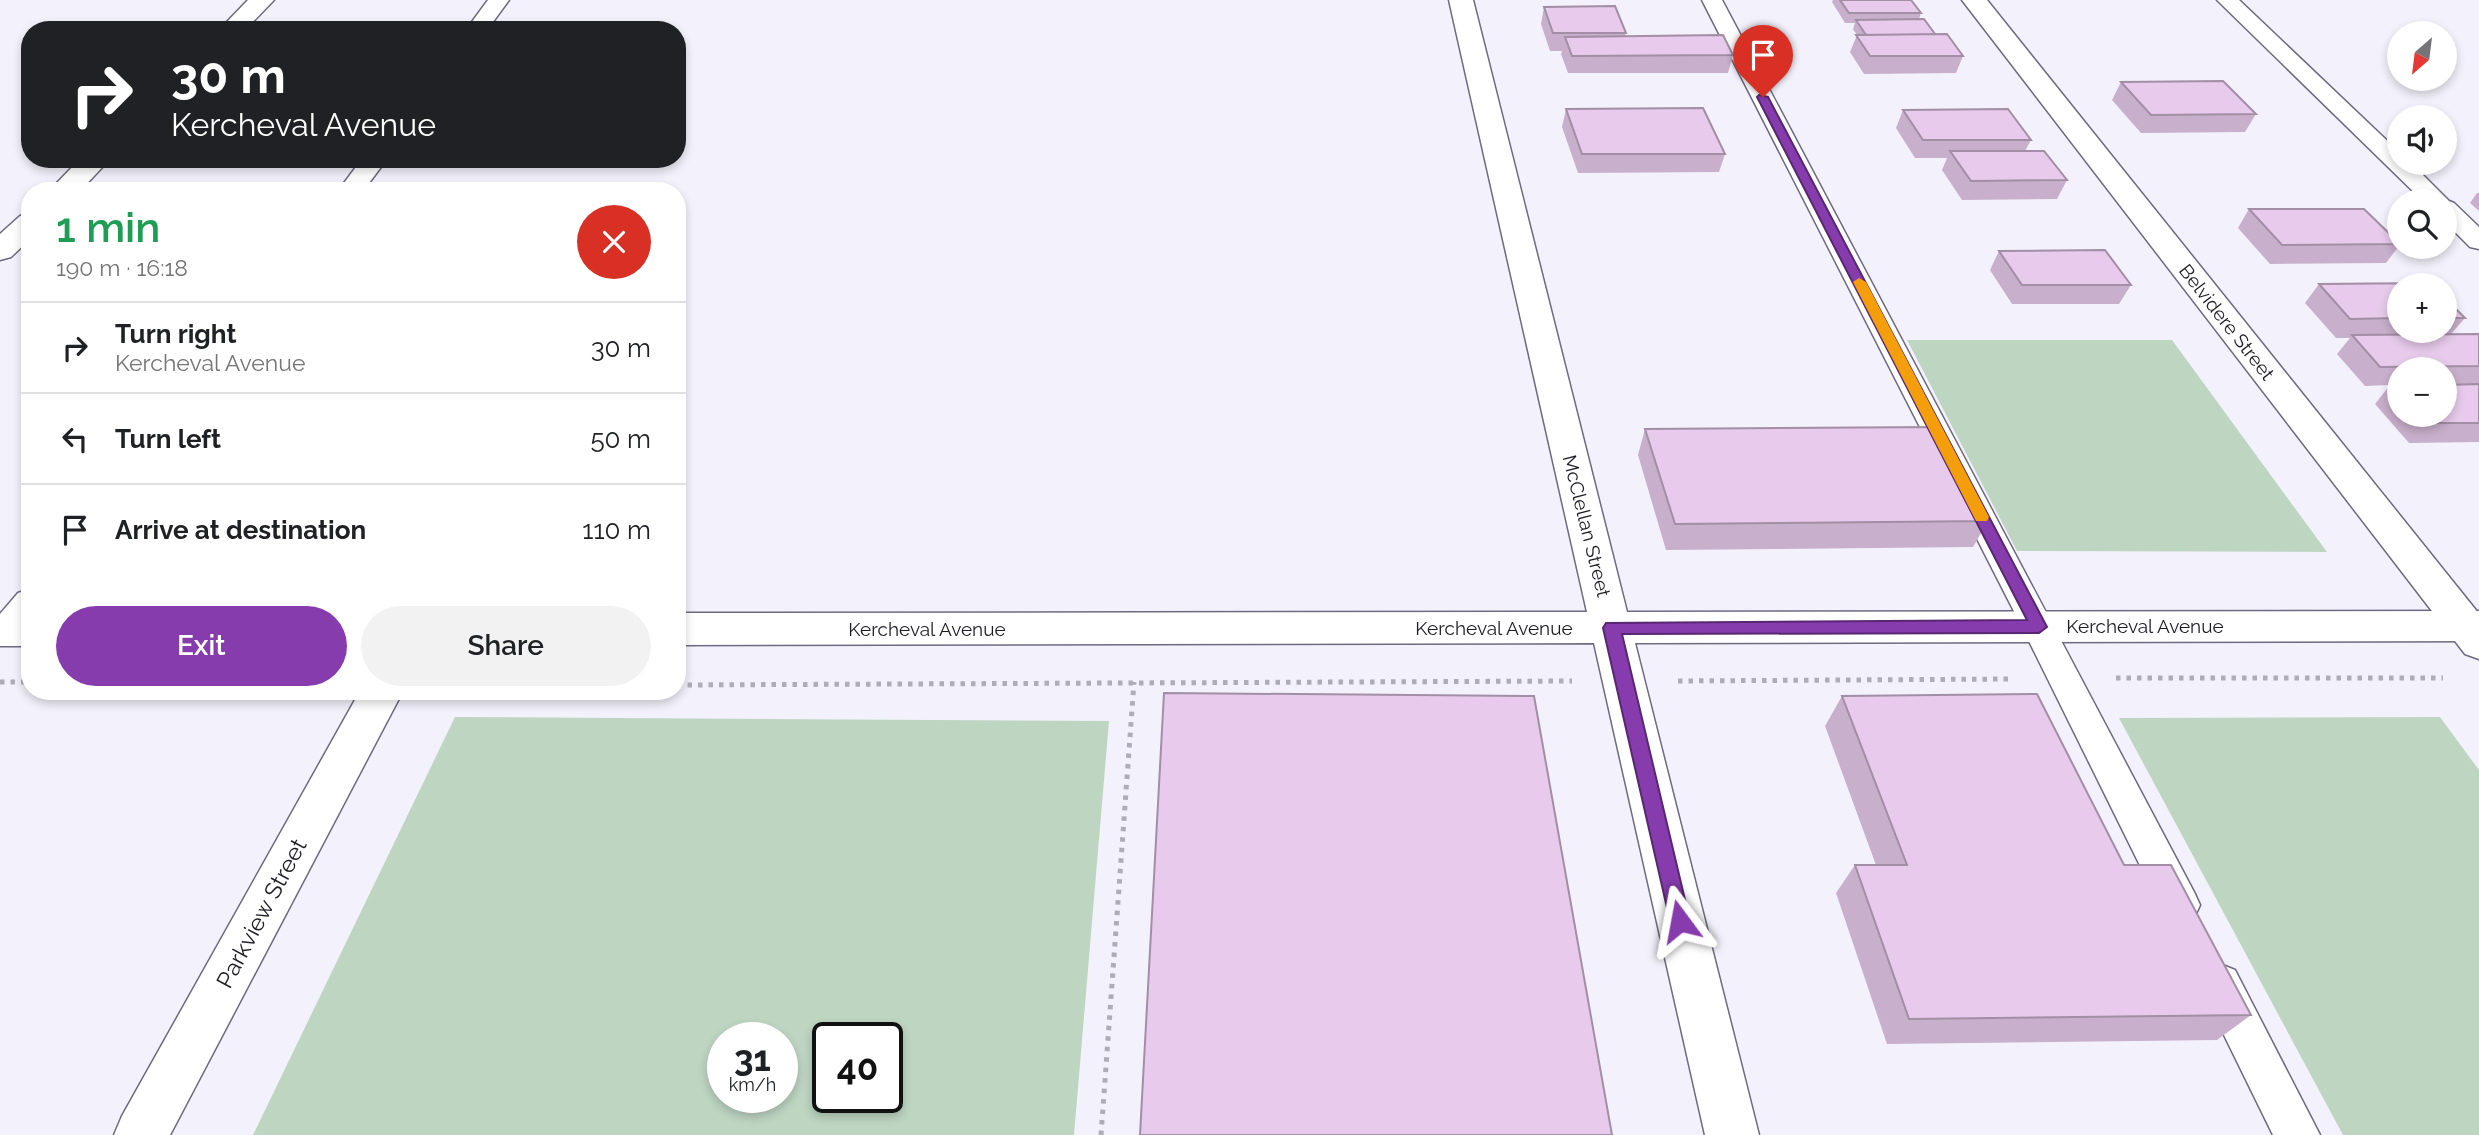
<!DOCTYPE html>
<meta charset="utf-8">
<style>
:root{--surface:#fff;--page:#f2f2f2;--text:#202124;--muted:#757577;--line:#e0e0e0;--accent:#873cae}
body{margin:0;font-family:Raleway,sans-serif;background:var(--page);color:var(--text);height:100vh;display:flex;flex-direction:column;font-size:26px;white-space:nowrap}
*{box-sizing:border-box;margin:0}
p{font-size:23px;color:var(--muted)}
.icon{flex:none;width:38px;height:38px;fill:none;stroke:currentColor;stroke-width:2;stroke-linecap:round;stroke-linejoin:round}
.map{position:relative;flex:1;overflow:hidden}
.side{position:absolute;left:21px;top:182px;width:665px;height:518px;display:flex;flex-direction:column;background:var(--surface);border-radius:28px;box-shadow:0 4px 10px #0003}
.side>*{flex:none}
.banner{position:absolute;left:21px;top:21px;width:665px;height:147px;border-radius:28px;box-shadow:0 4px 10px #0003;background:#202124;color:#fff;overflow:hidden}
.needle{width:46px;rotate:208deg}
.tools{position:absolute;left:2387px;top:21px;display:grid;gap:14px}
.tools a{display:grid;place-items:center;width:70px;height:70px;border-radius:50%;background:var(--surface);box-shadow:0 4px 10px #0003;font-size:35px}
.speed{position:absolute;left:707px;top:1022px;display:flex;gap:14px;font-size:35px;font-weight:700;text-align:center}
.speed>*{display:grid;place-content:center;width:91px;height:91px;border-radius:50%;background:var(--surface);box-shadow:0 4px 10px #0003;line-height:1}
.speed small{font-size:18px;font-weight:400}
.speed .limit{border:4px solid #111;border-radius:10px;background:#fff;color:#111}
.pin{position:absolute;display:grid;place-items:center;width:60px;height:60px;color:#fff;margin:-72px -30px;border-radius:50% 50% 50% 0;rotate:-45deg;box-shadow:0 0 7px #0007}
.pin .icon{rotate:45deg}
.me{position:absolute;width:77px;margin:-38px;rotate:347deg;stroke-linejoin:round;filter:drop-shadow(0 0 5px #0008)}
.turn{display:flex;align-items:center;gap:24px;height:147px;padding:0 35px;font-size:32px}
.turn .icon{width:91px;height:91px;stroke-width:2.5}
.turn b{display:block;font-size:49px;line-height:60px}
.round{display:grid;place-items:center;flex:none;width:74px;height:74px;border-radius:37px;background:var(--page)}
.overview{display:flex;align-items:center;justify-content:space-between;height:119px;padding:0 35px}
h1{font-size:42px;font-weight:600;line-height:52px;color:#1e9e55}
.action{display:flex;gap:14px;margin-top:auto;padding:14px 35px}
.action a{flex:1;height:80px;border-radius:42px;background:var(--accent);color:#fff;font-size:28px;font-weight:600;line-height:80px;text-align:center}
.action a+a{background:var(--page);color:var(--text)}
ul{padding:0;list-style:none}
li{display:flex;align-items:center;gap:21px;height:91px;padding:0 35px;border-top:2px solid var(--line)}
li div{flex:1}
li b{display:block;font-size:26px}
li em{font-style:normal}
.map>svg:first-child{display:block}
.green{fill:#bed5c2;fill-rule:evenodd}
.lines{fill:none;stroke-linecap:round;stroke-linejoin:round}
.lane-casing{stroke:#6e6a7f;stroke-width:3}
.street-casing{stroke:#6e6a7f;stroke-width:3}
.secondary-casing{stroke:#6e6a7f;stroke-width:3}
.path{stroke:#aeacb6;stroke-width:5;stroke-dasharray:4.5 6;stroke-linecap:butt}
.lane{fill:#fff;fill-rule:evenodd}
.street{fill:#fff;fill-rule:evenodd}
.secondary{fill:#fff;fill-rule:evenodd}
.wall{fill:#c8afcb;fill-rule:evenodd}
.building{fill:#e8cbec;stroke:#a28ea5;stroke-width:2}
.route{fill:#873cae;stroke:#582771;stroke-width:2}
.slow{fill:#f59e0b}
.labels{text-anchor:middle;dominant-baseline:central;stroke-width:7;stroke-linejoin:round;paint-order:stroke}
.street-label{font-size:19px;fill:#1d1b24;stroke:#fff}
.near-street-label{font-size:23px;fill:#1d1b24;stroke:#fff}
</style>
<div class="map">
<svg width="2479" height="1135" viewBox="0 0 2479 1135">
<rect width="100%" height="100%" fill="#f3f2fc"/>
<!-- green -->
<path class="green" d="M1907,340h265l155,212 -310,-1z
M455,717l654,4 -35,414h-821zM723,1038h59v59h-59zM828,1038h59v59h-59z
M2440,717l39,53v365h-136l-224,-417z"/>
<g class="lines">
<defs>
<path id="lane" d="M488,0h21l-22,30h-21z
M1702,0h20l472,892 6,13 -6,13 -14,6 -14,-6 -144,-291z
M2217,0h22l160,152v11h12l38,38 5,2 25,24v22l-9,-2 -25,-25v-21h-22z
M362,159h25l-24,32h-25z
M30,589c0,20 3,63 -30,52v-27l18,-21z
M2220,964l15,6 85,165h-47l-74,-151 6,-14z"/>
<path id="street" d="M248,0h26l-29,30h-26z
M1962,0h25l492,614v45l-14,-5z
M80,159h30l-30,32h-31z
M30,213v26l-19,18 -11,3v-26l20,-18z
M360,691h43l-233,444h-56l8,-19z"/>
<path id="secondary" d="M1449,0h24l154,612 852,-1v30l-844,2 124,492h-54l-111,-492 -917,2v-32l910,-1z
M0,614h30v32h-30z"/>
</defs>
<!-- lane casing -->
<use href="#lane" class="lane-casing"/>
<!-- street casing -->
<use href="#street" class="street-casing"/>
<!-- secondary casing -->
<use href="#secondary" class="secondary-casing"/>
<!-- path -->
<path class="path" d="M2116,678h327
M1678,681l335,-2
M0,682h30
M677,685l895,-4
M1101,1135l33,-453"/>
<!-- lane -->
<use href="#lane" class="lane"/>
<!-- street -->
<use href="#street" class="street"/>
<!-- secondary -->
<use href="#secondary" class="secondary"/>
</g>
<!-- wall -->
<path class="wall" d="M1833,0h78l10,13 -2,6 16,15 28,22 -7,17 -92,1 -14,-22 7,-17 -4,-6 2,-6h-10l-13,-21z
M1544,7l82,26 -1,3 108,19 -5,18h-160l-7,-19 1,-3h-12l-9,-27z
M2121,82l135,32 -11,18 -104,1 -29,-33z
M1566,109l159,45 -6,18 -141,1 -16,-46z
M1903,110l128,30 -6,11 42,29 -10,19 -95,1 -20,-30 5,-12h-32l-19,-30z
M2477,193h2v18l-9,-8z
M2249,209l150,34v3l-13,17 -116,1 -32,-36z
M1999,251l132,34 -12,19h-107l-22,-34z
M2319,284l80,1v46h46v-33l20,20 -14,16h28v108l-70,1 -34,-39 15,-19 -25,1 -28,-32 13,-16h-14l-31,-35zM2399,369h46v46h-46z
M1645,429l343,92 -15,26 -307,3 -28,-95z
M1842,696l282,169 127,150 -34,25 -330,4 -51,-151 19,-28h21l-51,-139z"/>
<!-- building -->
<path class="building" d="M1840,0h71l10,13h-72z
M1615,6l11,27h-73l-9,-26z
M1924,19l11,15 -69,1 -10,-15z
M1947,34l16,22h-93l-14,-21z
M1723,35l10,20 -161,1 -7,-19z
M2223,81l33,33 -105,1 -30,-33z
M1703,108l22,46h-143l-16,-45z
M2008,109l23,31h-108l-20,-30z
M1950,151h94l23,29 -96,1z
M2249,209h115l35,34v1l-117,1z
M2105,250l26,35h-109l-23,-34z
M2430,283l2,2h-33v33l-49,1 -31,-35z
M2445,298l20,20h-20z
M2479,334v32l-99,1 -28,-32z
M2479,384v39h-53l-8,-8h27v-30z
M2391,385h8v9z
M1938,427l50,94 -313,3 -30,-95z
M1164,693l370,3 78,439h-472z
M2037,694l87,171h47l80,150 -342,4 -54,-154h52l-65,-169z"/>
<!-- route -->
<path class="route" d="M1759,95l9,2 279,530 -8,6 -417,1 68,287 -3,6 -7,3 -7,-3 -3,-6 -67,-293 3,-5 421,-3 -270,-523z"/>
<!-- slow -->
<path class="slow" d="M1859,278l7,4 123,235 -2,4h-11l-2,-4 -121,-235z"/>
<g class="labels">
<!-- street labels -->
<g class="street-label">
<text transform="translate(2227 322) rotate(52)">Belvidere Street</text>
<text transform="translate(1587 526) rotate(76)">McClellan Street</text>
<text x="2145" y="626">Kercheval Avenue</text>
<text x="1494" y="628">Kercheval Avenue</text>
<text x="927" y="629">Kercheval Avenue</text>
</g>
<!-- near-street labels -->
<g class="near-street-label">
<text transform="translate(261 913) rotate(-62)">Parkview Street</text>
</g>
</g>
</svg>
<div class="tools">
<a><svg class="needle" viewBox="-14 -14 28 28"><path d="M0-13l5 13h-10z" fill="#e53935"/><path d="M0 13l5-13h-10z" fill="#757577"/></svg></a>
<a><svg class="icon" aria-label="sound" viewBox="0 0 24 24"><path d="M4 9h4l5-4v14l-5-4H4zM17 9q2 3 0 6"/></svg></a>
<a><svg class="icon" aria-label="search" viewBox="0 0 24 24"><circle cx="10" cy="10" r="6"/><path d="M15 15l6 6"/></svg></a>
<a>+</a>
<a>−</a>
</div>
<div class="speed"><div>31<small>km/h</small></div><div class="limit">40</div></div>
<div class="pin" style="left:1763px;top:97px;background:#d93025"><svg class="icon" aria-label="arrive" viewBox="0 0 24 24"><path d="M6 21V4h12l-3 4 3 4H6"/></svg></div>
<svg class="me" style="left:1680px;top:921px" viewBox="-20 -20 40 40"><path d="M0-17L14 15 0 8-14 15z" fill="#873cae" stroke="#fff" stroke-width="4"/></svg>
<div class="banner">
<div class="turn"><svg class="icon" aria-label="right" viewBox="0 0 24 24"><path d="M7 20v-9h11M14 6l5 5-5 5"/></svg><div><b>30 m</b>Kercheval Avenue</div></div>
</div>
<section class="side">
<div class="overview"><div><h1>1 min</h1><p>190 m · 16:18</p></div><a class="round" style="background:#d93025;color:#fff"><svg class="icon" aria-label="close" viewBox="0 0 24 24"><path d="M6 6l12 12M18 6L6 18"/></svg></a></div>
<ul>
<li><svg class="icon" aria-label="right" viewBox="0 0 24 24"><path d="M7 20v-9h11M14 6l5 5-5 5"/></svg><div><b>Turn right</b><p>Kercheval Avenue</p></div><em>30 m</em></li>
<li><svg class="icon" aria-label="left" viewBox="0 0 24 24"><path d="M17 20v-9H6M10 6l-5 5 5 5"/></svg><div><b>Turn left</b></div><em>50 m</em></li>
<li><svg class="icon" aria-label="arrive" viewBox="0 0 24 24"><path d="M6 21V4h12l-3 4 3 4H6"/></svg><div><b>Arrive at destination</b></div><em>110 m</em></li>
</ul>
<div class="action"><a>Exit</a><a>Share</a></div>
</section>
</div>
